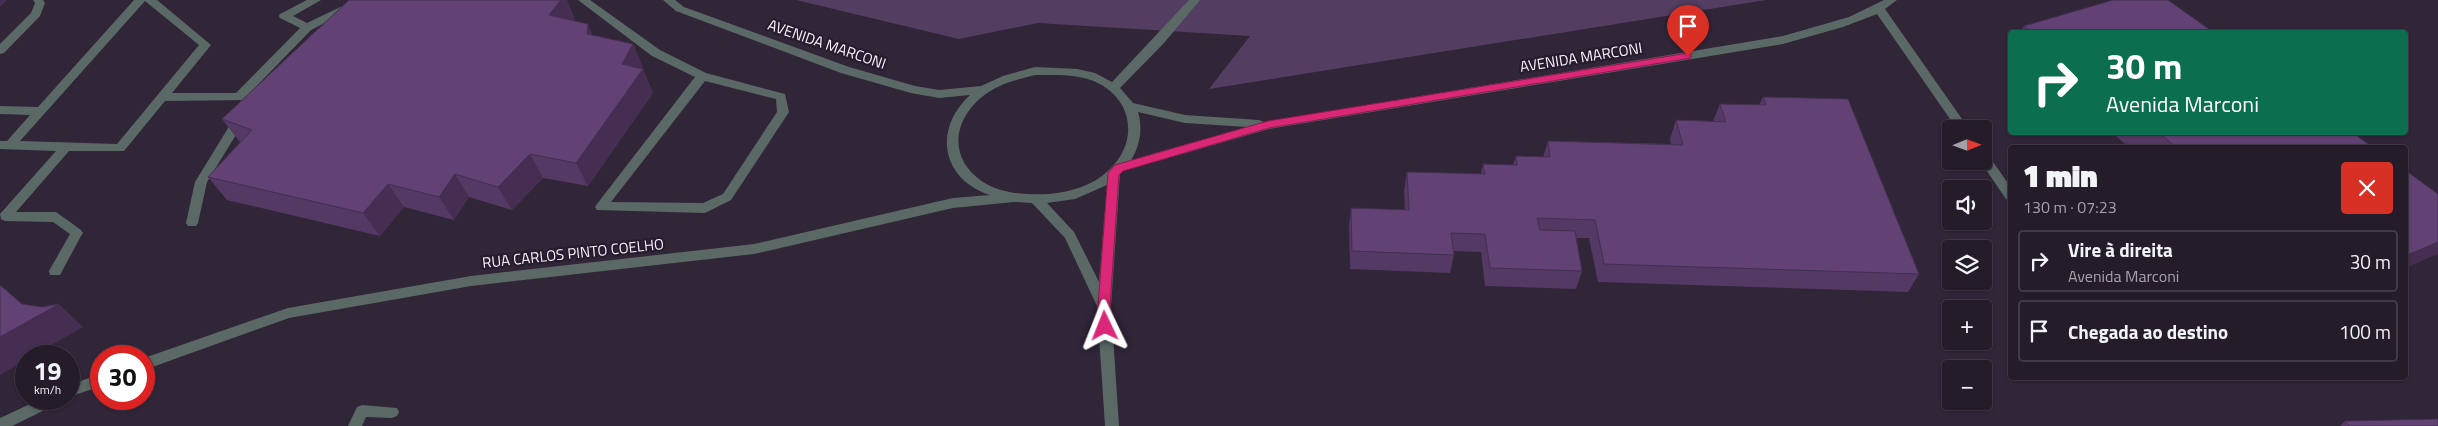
<!DOCTYPE html>
<html lang="pt">
<meta charset="utf-8">
<style>
:root{--surface:#251c2a;--page:#2d2532;--text:#f1f3f6;--muted:#a3a1a8;--line:#423a47}
body{margin:0;font-family:"Titillium Web",sans-serif;background:var(--page);color:var(--text);height:100vh;display:flex;flex-direction:column;font-size:19px;white-space:nowrap}
*{box-sizing:border-box;margin:0}
p{font-size:16px;color:var(--muted)}
.icon{flex:none;width:28px;height:28px;fill:none;stroke:currentColor;stroke-width:2;stroke-linecap:round;stroke-linejoin:round}
.map{position:relative;flex:1;overflow:hidden}
.sheet{position:absolute;left:2008px;top:145px;width:400px;height:235px;display:flex;flex-direction:column;background:var(--surface);border-radius:5px;box-shadow:0 1px 4px #0004,0 0 0 1px var(--line)}
.sheet>*{flex:none}
.top-card{position:absolute;left:2008px;top:30px;width:400px;height:105px;border-radius:5px;box-shadow:0 1px 4px #0004,0 0 0 1px var(--line);background:#0b6e4f;color:#fff;overflow:hidden}
.needle{width:32px;rotate:89deg}
.buttons{position:absolute;left:1942px;top:120px;display:grid;gap:10px}
.buttons a{display:grid;place-items:center;width:50px;height:50px;border-radius:5px;background:var(--surface);box-shadow:0 1px 4px #0004,0 0 0 1px var(--line);font-size:25px}
.speed{position:absolute;left:15px;top:345px;display:flex;gap:10px;font-size:25px;font-weight:700;text-align:center}
.speed>*{display:grid;place-content:center;width:65px;height:65px;border-radius:50%;background:var(--surface);box-shadow:0 1px 4px #0004,0 0 0 1px var(--line);line-height:1}
.speed small{font-size:12px;font-weight:400}
.speed .limit{border:8px solid #d22;background:#fff;color:#111}
.pin{position:absolute;display:grid;place-items:center;width:42px;height:42px;color:#fff;margin:-51px -21px;border-radius:50% 50% 50% 0;rotate:-45deg;box-shadow:0 0 5px #0007}
.pin .icon{rotate:45deg}
.me{position:absolute;width:55px;margin:-28px;rotate:358deg;stroke-linejoin:round;filter:drop-shadow(0 0 4px #0008)}
.turn{display:flex;align-items:center;gap:18px;height:105px;padding:0 15px;font-size:22px}
.turn .icon{width:65px;height:65px;stroke-width:2.5}
.turn b{display:block;font-size:35px;line-height:42px}
.round{display:grid;place-items:center;flex:none;width:52px;height:52px;border-radius:5px;background:var(--page)}
.head{display:flex;align-items:center;justify-content:space-between;height:85px;padding:0 15px}
h1{font-size:30px;font-weight:800;line-height:38px}
ul{padding:0;list-style:none}
li{display:flex;align-items:center;gap:15px;height:62px;margin:0 10px 8px;padding:0 5px;border:2px solid var(--line);border-radius:5px}
li div{flex:1}
li b{display:block;font-size:19px}
li em{font-style:normal}
.map>svg:first-child{display:block}
.green{fill:#533e61}
.lines{fill:none;stroke-linecap:round;stroke-linejoin:round}
.minor{fill:#5b6966;fill-rule:evenodd}
.wall{fill:#543964}
.shaded-wall{fill:#452e51}
.building{fill:#624274;stroke:#452e51}
.route{fill:#db2777;stroke:#8e194d}
.labels{text-anchor:middle;dominant-baseline:central;stroke-width:4.5;stroke-linejoin:round;paint-order:stroke}
.street-label{font-size:15px;fill:#f9f1fe;stroke:#271c2e}
</style>
<div class="map">
<svg width="2438" height="426" viewBox="0 0 2438 426">
<rect width="100%" height="100%" fill="#312538"/>
<!-- green -->
<path class="green" d="M796,0h970l-557,89 41,-53 -212,-13 -79,16z"/>
<g class="lines">
<!-- minor -->
<path class="minor" d="M33,0h10l2,3 -5,13 -36,37 -4,1v-10l31,-31 4,-10z
M134,0h23l54,45 -39,48h64l64,-65 -20,-10 -1,-2 1,-2 27,-14h14l-28,16 14,7 48,-23h14l-58,30 -68,70 -78,1 -41,50h-55l-53,61h40l25,18 2,3 -2,3 -21,39h-10l-1,-4 21,-37 -17,-12 -48,-1 -4,-2 -1,-5 56,-63 -56,-2v-8h7l23,-26 -30,-1v-8l38,1zM145,1l54,44 -82,99 -97,-3z
M578,0h12l70,50 46,23 79,21 4,18 -58,88 -26,13 -108,-3 -2,-3 2,-3 98,-127 -43,-21zM705,81l71,18 1,13 -54,82 -20,9 -92,-1z
M663,0h12l9,7 165,60 66,19 24,4 42,-4 22,-10 32,-9 42,2 18,4 17,9 77,-82h11l-36,43 -44,45 13,15 52,12 74,5 5,2 519,-86 66,-19 35,-17h13l-12,9 84,120h-12l-80,-115 -34,13 -60,17 -514,85 -146,42 -3,3 -9,132 8,120h-14l-8,-120 -32,-68 -33,-35 -18,-1 -61,6 -199,46 -283,32 -182,32 -145,52v-12l144,-50 183,-32 283,-32 199,-46 37,-3c-49,-16 -57,-66 -20,-100l-31,3 -28,-5 -70,-20 -165,-62zM1035,75c16,0 33,-1 49,3 47,12 59,61 24,93 -16,15 -38,21 -59,23 -22,1 -48,0 -66,-12 -40,-27 -27,-71 9,-92 13,-8 28,-11 43,-15zM1138,112l47,11 62,4 -116,33c9,-14 12,-31 7,-48zM1107,185l-8,97 -25,-50 -27,-29 28,-4z
M237,113l6,4 -1,8 -35,57 -9,41 -2,3h-8l-2,-3 9,-41 35,-57 3,-11z
M1984,154l4,1 22,31v15l-4,-2 -26,-38h4z
M101,374v12l-32,11v-12z
M41,399h20l-2,4 -47,23h-12v-8z
M362,405l35,3 2,4 -2,4 -5,2 -26,-1 -4,9h-14l9,-19z"/>
</g>
<!-- wall -->
<path class="wall" d="M575,19l-1,2 19,14 40,9 10,24 -1,1h1l10,24 -65,93 -45,-8 -31,32 -43,-13 -15,23 -50,-13 -24,29 -153,-36 -19,-23 32,-35 -18,-23z
M2024,26l189,6h-193z
M1763,97l156,177 -11,18 -310,-10 -9,-44h-13l6,33 -6,18 -91,-3 -4,-34 -28,-1 1,4 -4,18 -100,-4 -1,-42 2,-19 54,2 -1,-19 3,-19 74,2 2,-10 30,1 3,-9 27,1 5,-16 123,3 -1,-5 6,-19 37,1 7,-17 39,1z
M2111,132h241l21,16h-243z
M2345,421l93,5h-98z"/>
<!-- shaded-wall -->
<path class="shaded-wall" d="M0,0h7l-7,7z
M561,0h6l8,19 -14,20 -12,-24z
M588,24l10,24 -11,-14z
M633,44l10,24 -4,8 4,-7 10,24 -65,93 -12,-23 46,-99z
M530,154l13,24 -31,32 -14,-23z
M455,174l14,23 -15,23 -15,-23z
M388,184l16,23 -24,29 -17,-23z
M2438,242v12l-33,14v-12z
M59,304l24,23 -51,29h-6v4l-26,15v-38z"/>
<!-- building -->
<path class="building" d="M349,0h212l-12,15 39,9 -1,10 46,10 -11,20 21,5 -67,94 -46,-9 -32,33 -43,-13 -16,23 -51,-13 -25,29 -155,-36 44,-47 -30,-11z
M2113,0h55l45,32h-181l-8,-6z
M1763,97l85,2 71,175 -315,-10 -9,-44 -58,-2 3,12 35,1 7,40 -92,-3 -5,-34 -34,-1 3,22 -102,-4 -1,-43 58,2 -2,-38 78,2 -2,-10 34,1 -1,-9 34,1 -2,-16 135,4 -7,-25 50,2 -6,-18 46,1z
M2158,132h194l21,16h-196z
M2405,170l33,24v48l-33,14z
M0,285l22,19 20,3 17,-3 -59,33z
M2438,419v7h-89l-4,-5z"/>
<!-- route -->
<path class="route" d="M1688,53l3,1v4l-422,70 -146,43 -4,4 -9,131 2,20 -7,5 -6,-5 -1,-20 10,-133 7,-8 153,-44z"/>
<g class="labels">
<!-- street labels -->
<g class="street-label">
<text transform="translate(827 44) rotate(19)">AVENIDA MARCONI</text>
<text transform="translate(1581 57) rotate(-9)">AVENIDA MARCONI</text>
<text transform="translate(573 253) rotate(-6)">RUA CARLOS PINTO COELHO</text>
</g>
</g>
</svg>
<div class="buttons">
<a><svg class="needle" viewBox="-14 -14 28 28"><path d="M0-13l5 13h-10z" fill="#e53935"/><path d="M0 13l5-13h-10z" fill="#a3a1a8"/></svg></a>
<a><svg class="icon" aria-label="sound" viewBox="0 0 24 24"><path d="M4 9h4l5-4v14l-5-4H4zM17 9q2 3 0 6"/></svg></a>
<a><svg class="icon" aria-label="layers" viewBox="0 0 24 24"><path d="M12 4l9 5-9 5-9-5zM3 14l9 5 9-5"/></svg></a>
<a>+</a>
<a>−</a>
</div>
<div class="speed"><div>19<small>km/h</small></div><div class="limit">30</div></div>
<div class="pin" style="left:1688px;top:56px;background:#d93025"><svg class="icon" aria-label="arrive" viewBox="0 0 24 24"><path d="M6 21V4h12l-3 4 3 4H6"/></svg></div>
<svg class="me" style="left:1105px;top:326px" viewBox="-20 -20 40 40"><path d="M0-17L14 15 0 8-14 15z" fill="#db2777" stroke="#fff" stroke-width="4"/></svg>
<div class="top-card">
<div class="turn"><svg class="icon" aria-label="right" viewBox="0 0 24 24"><path d="M7 20v-9h11M14 6l5 5-5 5"/></svg><div><b>30 m</b>Avenida Marconi</div></div>
</div>
<section class="sheet">
<div class="head"><div><h1>1 min</h1><p>130 m · 07:23</p></div><a class="round" style="background:#d93025;color:#fff"><svg class="icon" aria-label="close" viewBox="0 0 24 24"><path d="M6 6l12 12M18 6L6 18"/></svg></a></div>
<ul>
<li><svg class="icon" aria-label="right" viewBox="0 0 24 24"><path d="M7 20v-9h11M14 6l5 5-5 5"/></svg><div><b>Vire à direita</b><p>Avenida Marconi</p></div><em>30 m</em></li>
<li><svg class="icon" aria-label="arrive" viewBox="0 0 24 24"><path d="M6 21V4h12l-3 4 3 4H6"/></svg><div><b>Chegada ao destino</b></div><em>100 m</em></li>
</ul>
</section>
</div>
